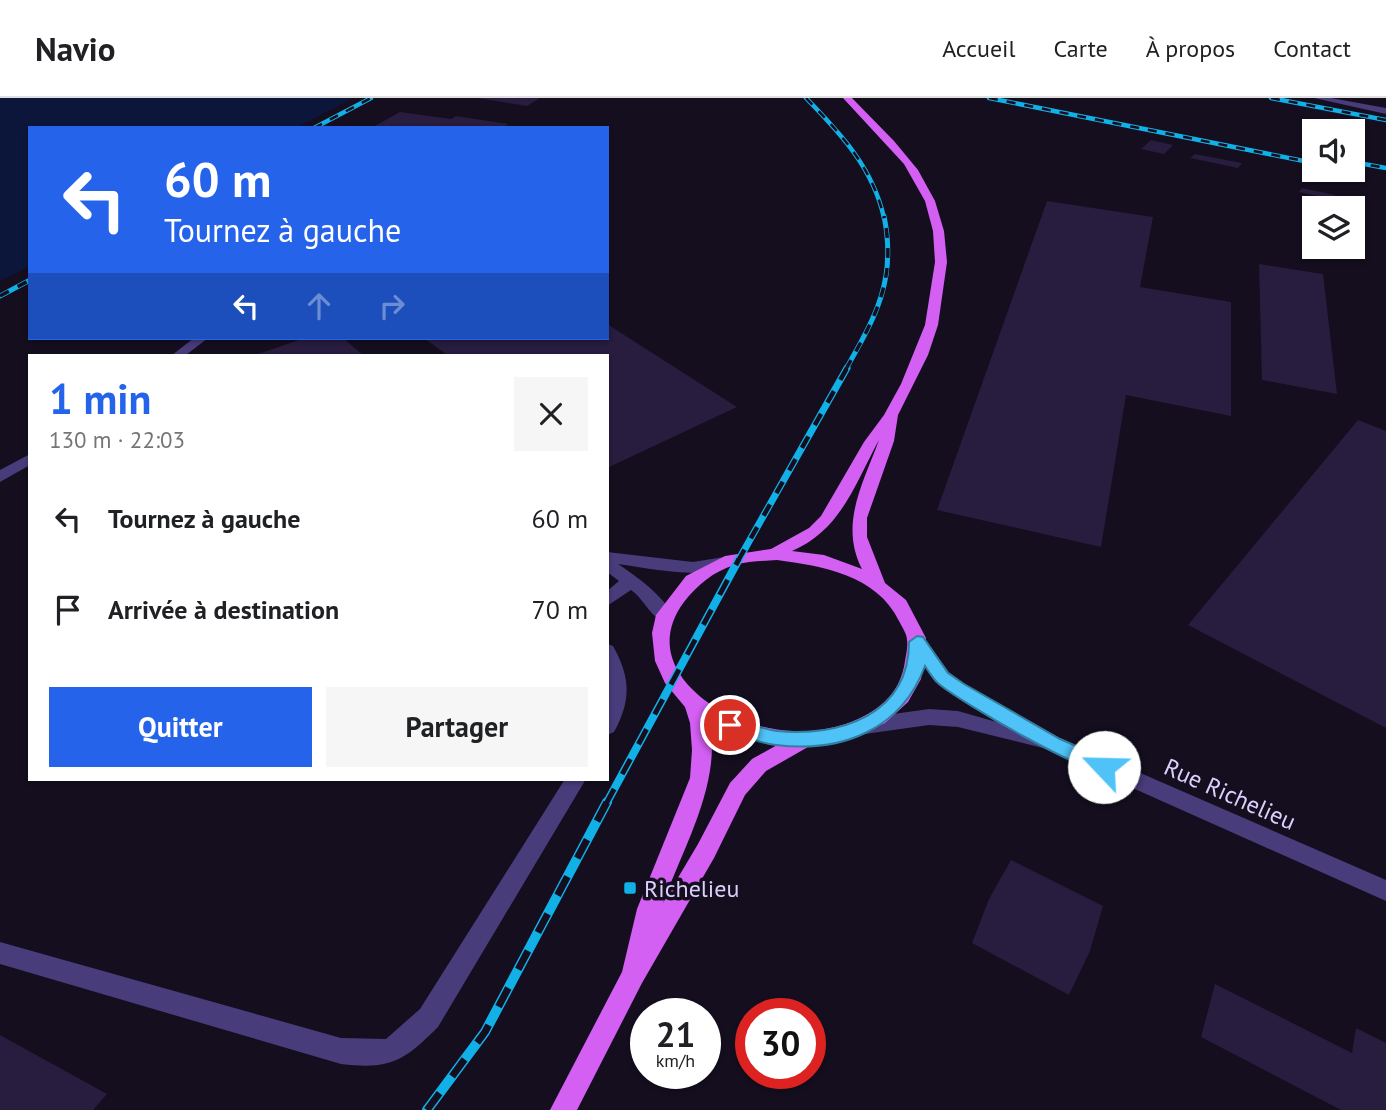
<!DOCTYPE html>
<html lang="fr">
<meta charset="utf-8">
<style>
:root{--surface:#fff;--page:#f6f6f6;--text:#202124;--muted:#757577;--line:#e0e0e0;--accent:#2563eb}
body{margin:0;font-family:"PT Sans",sans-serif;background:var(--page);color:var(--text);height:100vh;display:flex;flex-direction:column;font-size:26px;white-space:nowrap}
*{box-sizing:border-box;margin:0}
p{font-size:23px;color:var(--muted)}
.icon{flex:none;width:38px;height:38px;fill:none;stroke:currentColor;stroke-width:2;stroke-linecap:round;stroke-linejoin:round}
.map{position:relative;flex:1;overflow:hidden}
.details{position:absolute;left:28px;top:256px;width:581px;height:427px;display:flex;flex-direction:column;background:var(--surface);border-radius:0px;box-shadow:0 2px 5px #0004}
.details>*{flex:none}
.banner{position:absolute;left:28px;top:28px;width:581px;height:214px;border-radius:0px;box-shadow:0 2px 5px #0004;background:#2563eb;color:#fff;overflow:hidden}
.tools{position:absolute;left:1302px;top:21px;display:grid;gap:14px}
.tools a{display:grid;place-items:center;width:63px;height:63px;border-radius:0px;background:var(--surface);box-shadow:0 2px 5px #0004;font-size:35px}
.speed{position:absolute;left:630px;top:900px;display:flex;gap:14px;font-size:35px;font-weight:700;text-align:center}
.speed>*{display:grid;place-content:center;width:91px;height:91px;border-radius:50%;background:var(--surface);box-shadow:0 2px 5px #0004;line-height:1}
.speed small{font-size:18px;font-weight:400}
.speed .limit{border:10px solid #d22;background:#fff;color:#111}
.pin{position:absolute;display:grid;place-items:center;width:60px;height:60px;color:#fff;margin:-30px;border:4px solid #fff;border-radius:50%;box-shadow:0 2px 7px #0007}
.me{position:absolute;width:77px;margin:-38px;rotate:294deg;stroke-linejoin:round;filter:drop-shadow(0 0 5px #0008)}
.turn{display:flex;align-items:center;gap:24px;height:147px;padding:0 21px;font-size:32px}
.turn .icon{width:91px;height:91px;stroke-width:2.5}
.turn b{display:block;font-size:49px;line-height:60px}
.lanes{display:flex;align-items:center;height:66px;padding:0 21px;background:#0003;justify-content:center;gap:35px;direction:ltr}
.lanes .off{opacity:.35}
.round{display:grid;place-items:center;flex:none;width:74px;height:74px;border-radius:0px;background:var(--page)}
.headline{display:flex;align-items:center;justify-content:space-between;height:119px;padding:0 21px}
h1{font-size:42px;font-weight:700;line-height:52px;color:var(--accent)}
.cta{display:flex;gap:14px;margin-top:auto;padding:14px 21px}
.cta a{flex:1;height:80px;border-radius:0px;background:var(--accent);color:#fff;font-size:28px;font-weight:700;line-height:80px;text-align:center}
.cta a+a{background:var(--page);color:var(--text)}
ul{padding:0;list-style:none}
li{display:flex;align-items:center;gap:21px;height:91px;padding:0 21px}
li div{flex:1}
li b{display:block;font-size:26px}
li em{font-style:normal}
header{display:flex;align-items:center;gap:42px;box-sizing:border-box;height:98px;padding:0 35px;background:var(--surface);border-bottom:2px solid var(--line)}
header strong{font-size:33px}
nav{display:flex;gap:38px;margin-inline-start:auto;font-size:24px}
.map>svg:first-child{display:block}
.water{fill:#0c163a}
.building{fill:#281c3f}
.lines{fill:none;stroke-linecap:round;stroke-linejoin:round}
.minor{fill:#483c7b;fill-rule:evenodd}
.major{fill:#d35ff3;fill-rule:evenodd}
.rail-far4-casing{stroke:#11b0e7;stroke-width:4.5}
.rail-far3-casing{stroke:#11b0e7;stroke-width:5}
.rail-far2-casing{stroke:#11b0e7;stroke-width:7}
.rail-far1-casing{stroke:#11b0e7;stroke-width:8}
.rail-casing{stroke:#11b0e7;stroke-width:10}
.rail-far4{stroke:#140e1f;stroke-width:2.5;stroke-dasharray:9;stroke-linecap:butt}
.rail-far3{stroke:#140e1f;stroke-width:3.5;stroke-dasharray:10;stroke-linecap:butt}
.rail-far2{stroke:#140e1f;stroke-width:4.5;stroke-dasharray:13;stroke-linecap:butt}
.rail-far1{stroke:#140e1f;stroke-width:5;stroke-dasharray:17;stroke-linecap:butt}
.rail{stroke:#140e1f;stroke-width:7;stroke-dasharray:21;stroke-linecap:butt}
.route{fill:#4fc3f7;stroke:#337fa1;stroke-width:2}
.poi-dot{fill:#11b0e7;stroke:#140e1f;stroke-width:2.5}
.labels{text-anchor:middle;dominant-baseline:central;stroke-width:7;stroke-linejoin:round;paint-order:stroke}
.near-street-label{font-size:24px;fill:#dbd0fc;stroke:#140e1f}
.near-poi-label{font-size:24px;fill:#dbd0fc;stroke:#140e1f;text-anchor:start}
</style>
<header>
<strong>Navio</strong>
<nav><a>Accueil</a><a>Carte</a><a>À propos</a><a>Contact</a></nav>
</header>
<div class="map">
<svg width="1386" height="1012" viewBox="0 0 1386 1012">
<rect width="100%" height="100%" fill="#140e1f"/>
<!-- water -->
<path class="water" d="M0,0h353l-57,30h-266v138l-30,15z"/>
<!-- building -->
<path class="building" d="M477,0h63l-13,8z
M400,14l51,7 5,-3 52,8 -6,4h-131z
M1151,42l22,5 -9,9 -23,-5z
M1195,56l47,9 -4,5 -48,-10z
M1353,69l8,7 -15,3 -22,-7z
M1302,90l33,7 -3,4 -33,-7z
M1047,103l106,16 -13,70 91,15v114l-105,-21 -25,152 -164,-37z
M1259,166l64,10 14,120 -75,-14z
M607,226l130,83 -130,61v-113h-160l-23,-17h183z
M305,240h38l20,17h-108z
M1358,322l28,11v297l-198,-103z
M1118,642l18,8 -2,7 -19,-8z
M1011,762l92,46 -13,45 -21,44 -97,-52 17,-44z
M1215,886l137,69 4,-25 30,15v67h-45l-140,-73z
M0,937l107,59 -14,16h-93z"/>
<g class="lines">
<!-- minor -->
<path class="minor" d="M1314,0h17l55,10v6z
M194,240h14l-22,17h-14z
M30,356v11l-30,17v-12z
M607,454l86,10 31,-5 8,6c-16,20 -89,4 -114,1 22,15 42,29 56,52l-9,6c-14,-4 -22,-24 -34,-32l-24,16v-15l12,-10 -12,-9z
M917,537l6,2 26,35 16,12 95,54 326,142v21l-343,-153 -85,-21 -29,-2 -64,9 -7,-3 -3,-5 3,-5 7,-3 64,-9 29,2 42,12 -65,-41 -27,-40 3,-5z
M607,546l6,2c18,32 18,55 1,86l-7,3 2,-46z
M565,681h21l-148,248c-34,34 -48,43 -97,37l-341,-100v-22l341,96 45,1 34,-30z"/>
<!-- major -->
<path class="major" d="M843,0h9l42,43 24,29 17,31 9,30 3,31 -9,63 -10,30 -30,60 -4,26 -27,77v19l18,46 21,17 20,38 -5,41 -13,23 -23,21 -36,16 -41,8 -42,24 -21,24 -31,63 -72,125 -65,127h-27l72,-138 15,-63 53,-131 2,-28 -2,-27 -5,-16 -20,-24 -10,-22 -3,-28 4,-18 30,-39 39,-20 46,-7 38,-21 12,-12 43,-74 20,-27 17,-31 24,-59 10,-63 -2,-31 -8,-30 -21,-37zM879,342c-16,44 -40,84 -17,129l-38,-14 -32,-4c49,-21 63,-67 87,-111zM777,462c45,6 100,15 122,61 3,6 8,13 8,19 1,7 -1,15 -2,21 -4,29 -21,46 -47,58 -28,13 -59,15 -89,9 -57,-10 -131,-64 -85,-126 13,-17 30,-31 51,-37 13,-4 28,-4 42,-5zM710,625l31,13 36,9 -25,14 -22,24 -32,61 -35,59c21,-57 58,-119 47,-180z"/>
<defs>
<path id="rail-far4" d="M806,0c35,36 67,70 78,120
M989,0l325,65
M1271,0l115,22
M314,30l57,-30
M1353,64l33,6"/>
<path id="rail-far3" d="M0,198l30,-16
M846,271c30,-53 51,-90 38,-153"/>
<path id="rail-far2" d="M738,463l109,-193"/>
<path id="rail-far1" d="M606,706l133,-245"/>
<path id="rail" d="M427,1012l58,-78 122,-230"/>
</defs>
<!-- rail-far4 casing -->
<use href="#rail-far4" class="rail-far4-casing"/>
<!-- rail-far3 casing -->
<use href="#rail-far3" class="rail-far3-casing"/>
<!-- rail-far2 casing -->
<use href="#rail-far2" class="rail-far2-casing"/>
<!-- rail-far1 casing -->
<use href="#rail-far1" class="rail-far1-casing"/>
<!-- rail casing -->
<use href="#rail" class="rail-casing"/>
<!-- rail-far4 -->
<use href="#rail-far4" class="rail-far4"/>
<!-- rail-far3 -->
<use href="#rail-far3" class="rail-far3"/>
<!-- rail-far2 -->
<use href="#rail-far2" class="rail-far2"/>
<!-- rail-far1 -->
<use href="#rail-far1" class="rail-far1"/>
<!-- rail -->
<use href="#rail" class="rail"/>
</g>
<!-- route -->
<path class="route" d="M917,538l6,1 25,36 16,11 96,55 51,22 3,6 -3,5c-20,7 -152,-71 -172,-88 -6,-5 -10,-12 -14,-18 -24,64 -83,87 -149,79 -18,-2 -36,-10 -52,-15l-3,-5 9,-7c15,4 31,11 47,13 63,6 132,-16 132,-89z"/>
<!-- markers -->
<rect class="poi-dot" x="623" y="783" width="14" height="14" rx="3.5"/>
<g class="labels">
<!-- near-street labels -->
<g class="near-street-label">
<text transform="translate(1230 696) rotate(24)">Rue Richelieu</text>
</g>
<!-- near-poi labels -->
<g class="near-poi-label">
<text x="644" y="790">Richelieu</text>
</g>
</g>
</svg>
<div class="tools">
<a><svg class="icon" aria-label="sound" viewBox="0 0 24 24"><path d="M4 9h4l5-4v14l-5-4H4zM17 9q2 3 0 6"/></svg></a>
<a><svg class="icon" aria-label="layers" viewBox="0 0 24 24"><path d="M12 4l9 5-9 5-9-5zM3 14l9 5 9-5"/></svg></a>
</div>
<div class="speed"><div>21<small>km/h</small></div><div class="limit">30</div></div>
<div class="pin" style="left:730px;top:627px;background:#d93025"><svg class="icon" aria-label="arrive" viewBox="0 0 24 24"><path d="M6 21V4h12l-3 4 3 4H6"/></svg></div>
<svg class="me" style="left:1104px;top:669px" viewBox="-20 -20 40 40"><circle r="19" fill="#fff"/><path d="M0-13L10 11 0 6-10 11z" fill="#4fc3f7"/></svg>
<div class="banner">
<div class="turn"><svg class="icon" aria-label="left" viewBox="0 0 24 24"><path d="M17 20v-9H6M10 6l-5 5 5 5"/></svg><div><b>60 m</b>Tournez à gauche</div></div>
<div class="lanes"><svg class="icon" aria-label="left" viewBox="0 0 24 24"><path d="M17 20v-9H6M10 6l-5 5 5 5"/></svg><svg class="icon off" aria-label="ahead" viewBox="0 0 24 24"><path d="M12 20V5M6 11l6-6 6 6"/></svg><svg class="icon off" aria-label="right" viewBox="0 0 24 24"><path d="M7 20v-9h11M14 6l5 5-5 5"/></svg></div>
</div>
<section class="details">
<div class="headline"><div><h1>1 min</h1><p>130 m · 22:03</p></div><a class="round"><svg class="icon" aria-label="close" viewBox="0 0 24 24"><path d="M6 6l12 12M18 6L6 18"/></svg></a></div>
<ul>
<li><svg class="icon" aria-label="left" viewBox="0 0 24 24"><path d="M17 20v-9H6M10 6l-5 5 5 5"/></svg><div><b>Tournez à gauche</b></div><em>60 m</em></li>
<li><svg class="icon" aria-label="arrive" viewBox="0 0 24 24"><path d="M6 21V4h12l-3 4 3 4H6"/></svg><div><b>Arrivée à destination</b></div><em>70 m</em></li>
</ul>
<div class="cta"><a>Quitter</a><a>Partager</a></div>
</section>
</div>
